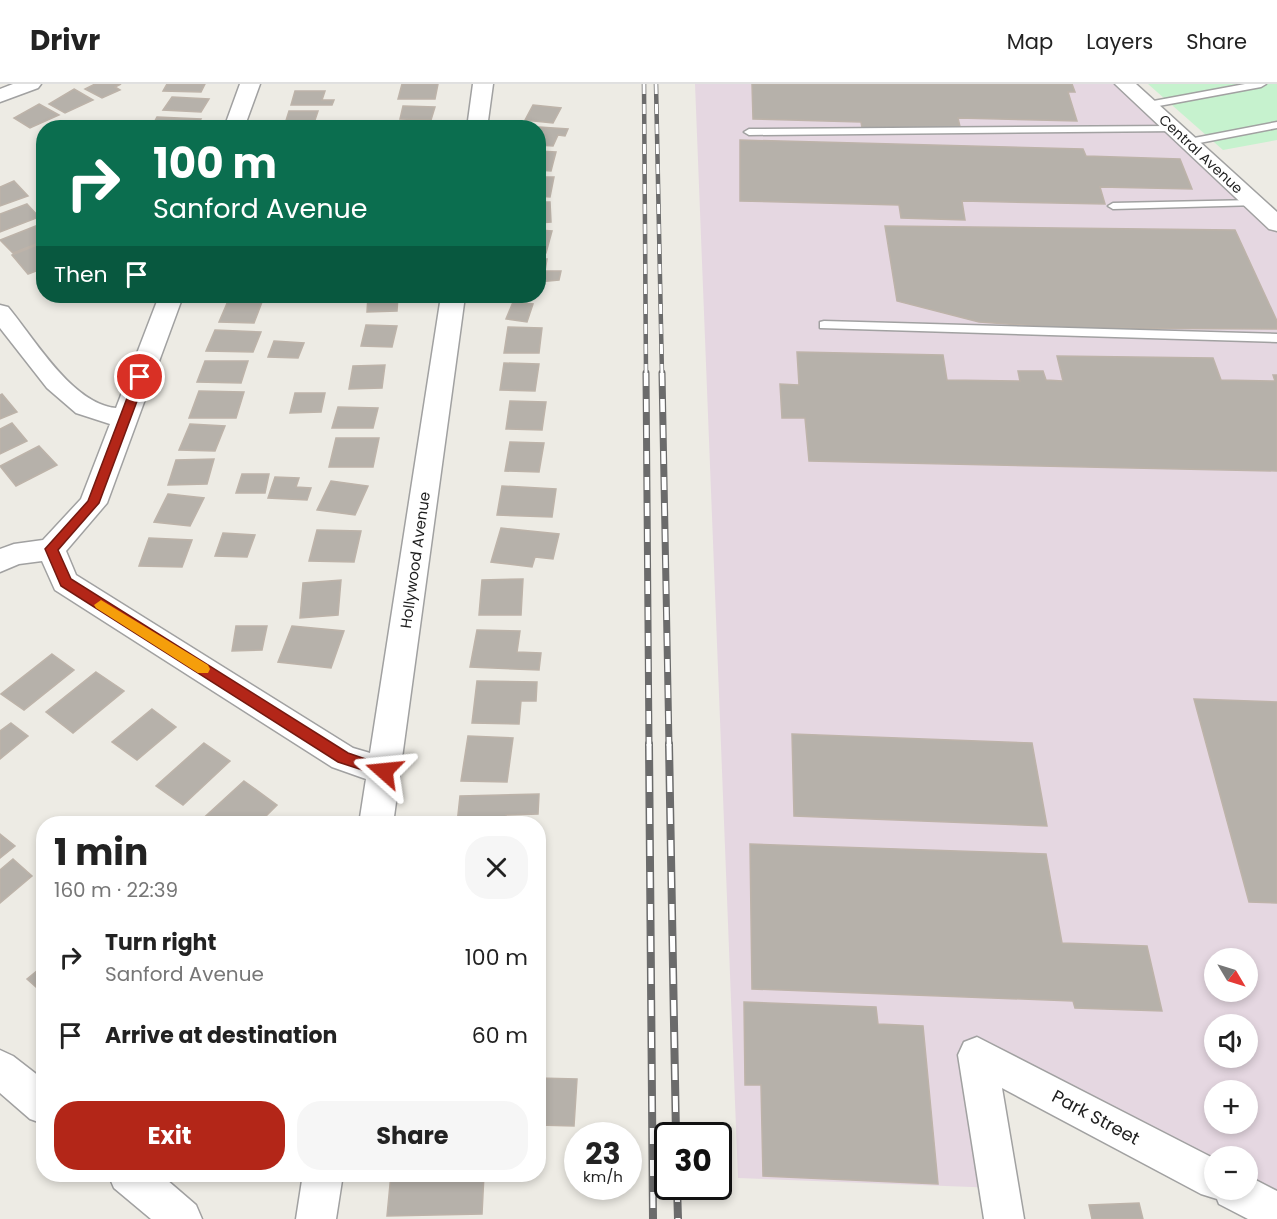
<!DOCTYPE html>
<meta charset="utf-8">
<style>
:root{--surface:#fff;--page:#f6f6f6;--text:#222;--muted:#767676;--line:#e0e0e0;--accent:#b32618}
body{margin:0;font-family:Poppins,sans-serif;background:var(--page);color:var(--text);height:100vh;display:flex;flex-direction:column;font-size:22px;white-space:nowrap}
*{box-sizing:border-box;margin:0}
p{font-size:20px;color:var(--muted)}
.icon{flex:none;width:33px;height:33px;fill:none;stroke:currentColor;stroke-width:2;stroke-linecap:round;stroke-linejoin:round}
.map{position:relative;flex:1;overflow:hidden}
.drawer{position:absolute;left:36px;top:732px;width:510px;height:366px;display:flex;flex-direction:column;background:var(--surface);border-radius:24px;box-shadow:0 3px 9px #0003}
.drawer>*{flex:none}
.banner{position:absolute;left:36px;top:36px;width:510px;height:183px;border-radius:24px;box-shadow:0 3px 9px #0003;background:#0b6e4f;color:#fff;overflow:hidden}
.needle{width:39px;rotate:128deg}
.fabs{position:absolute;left:1204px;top:864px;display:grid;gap:12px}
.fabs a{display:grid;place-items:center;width:54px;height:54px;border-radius:50%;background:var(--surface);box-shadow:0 3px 9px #0003;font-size:30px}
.speed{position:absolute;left:564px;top:1038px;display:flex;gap:12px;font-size:30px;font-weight:700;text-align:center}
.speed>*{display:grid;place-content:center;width:78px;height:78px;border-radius:50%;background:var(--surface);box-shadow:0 3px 9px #0003;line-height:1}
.speed small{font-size:15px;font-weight:400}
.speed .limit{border:3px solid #111;border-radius:9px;background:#fff;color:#111}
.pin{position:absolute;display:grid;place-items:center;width:51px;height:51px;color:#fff;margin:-26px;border:3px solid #fff;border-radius:50%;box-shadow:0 2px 6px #0007}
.me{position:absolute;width:66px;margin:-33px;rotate:288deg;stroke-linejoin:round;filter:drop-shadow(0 0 4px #0008)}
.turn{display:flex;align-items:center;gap:21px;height:126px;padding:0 18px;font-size:27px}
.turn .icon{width:78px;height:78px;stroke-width:2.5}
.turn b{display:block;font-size:42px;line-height:51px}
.then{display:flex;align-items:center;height:57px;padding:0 18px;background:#0003;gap:12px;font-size:22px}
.round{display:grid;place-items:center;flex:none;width:63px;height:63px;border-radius:24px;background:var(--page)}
.head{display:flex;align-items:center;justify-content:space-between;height:102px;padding:0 18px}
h1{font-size:36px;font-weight:700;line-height:45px}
.button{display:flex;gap:12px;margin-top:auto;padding:12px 18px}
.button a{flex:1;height:69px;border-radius:24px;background:var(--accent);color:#fff;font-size:24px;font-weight:700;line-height:69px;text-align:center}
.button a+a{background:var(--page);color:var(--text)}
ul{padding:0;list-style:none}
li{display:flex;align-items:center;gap:18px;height:78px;padding:0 18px}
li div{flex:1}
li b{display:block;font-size:22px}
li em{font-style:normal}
header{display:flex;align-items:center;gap:36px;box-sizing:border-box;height:84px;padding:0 30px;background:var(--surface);border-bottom:2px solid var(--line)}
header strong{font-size:28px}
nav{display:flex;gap:33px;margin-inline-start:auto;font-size:21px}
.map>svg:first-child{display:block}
.industrial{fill:#e5d7e1;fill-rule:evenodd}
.park{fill:#c6f2ce}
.building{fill:#b6b1aa;stroke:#bdb3a9;stroke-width:1.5}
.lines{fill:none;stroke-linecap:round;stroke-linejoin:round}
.service-casing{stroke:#a1a1a1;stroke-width:3}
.minor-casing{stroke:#a1a1a1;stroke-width:3}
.service{fill:#fff;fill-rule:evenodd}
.minor{fill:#fff;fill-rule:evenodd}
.rail-far2-casing{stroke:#6b6b6b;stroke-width:4.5}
.rail-far1-casing{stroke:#6b6b6b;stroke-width:7}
.rail-casing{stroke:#6b6b6b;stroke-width:8}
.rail-far2{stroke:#fff;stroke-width:3;stroke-dasharray:10;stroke-linecap:butt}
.rail-far1{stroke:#fff;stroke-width:4.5;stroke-dasharray:13;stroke-linecap:butt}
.rail{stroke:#fff;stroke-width:5;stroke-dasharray:16;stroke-linecap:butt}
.route{fill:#b32618;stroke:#741910;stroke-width:1.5}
.slow{fill:#f59e0b}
.labels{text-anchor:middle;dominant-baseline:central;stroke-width:4.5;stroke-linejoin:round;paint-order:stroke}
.far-street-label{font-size:14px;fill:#1d1d1d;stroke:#fff}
.street-label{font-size:15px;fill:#1d1d1d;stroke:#fff}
.near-street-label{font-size:18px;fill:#1d1d1d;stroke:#fff}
</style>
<header>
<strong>Drivr</strong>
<nav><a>Map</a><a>Layers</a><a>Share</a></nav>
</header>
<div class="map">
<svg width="1277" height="1135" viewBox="0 0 1277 1135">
<rect width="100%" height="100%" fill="#edebe4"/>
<!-- industrial -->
<path class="industrial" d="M695,0h423l159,135v998l-56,-27h27v-34h-33v30l-237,-116 20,118 -260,-10zM1215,874h33v34h-33zM1215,940h33v34h-33zM1215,1006h33v34h-33z"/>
<!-- park -->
<path class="park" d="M1148,0h129v56l-54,10z"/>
<!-- building -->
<path class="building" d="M95,0h26l-6,3 5,3 -18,8 -17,-9z
M167,0h38l-4,8 -38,-1z
M402,0h36l-3,15h-37z
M752,0h320l3,8h-7l9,29 -119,-3 3,13 -99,-3 -1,-6 -108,-3z
M74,5l19,11 -28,13 -16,-9z
M295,7h30l-3,9h12l-2,5h-41z
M172,13l37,2 -8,13 -38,-2z
M39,20l20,11 -29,13 -16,-10z
M533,21l28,3 -8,15 -28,-3z
M403,22l32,1 -4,13 -31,-1z
M289,27h29l-5,15 -29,1z
M157,33l44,2 -5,9h-45z
M539,43l29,2 -3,7 -7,-1 -5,11 -15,-1z
M740,56l343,9 3,7 94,3 12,30 -92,-2 5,17 -143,-3 3,19 -64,-2 -2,-13 -159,-4z
M538,67l18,1 -5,19 -13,-1z
M538,93h16l-4,20 -12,-1z
M14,97l14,15 -28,10v-19z
M538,118h12l1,20 -13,1z
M27,120l12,13 -39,15v-18z
M41,140l3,3v14l-31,12 -13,-13z
M885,142l350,4 42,91v8l-211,-1 -87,-6 -82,-21z
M538,146l14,1 -6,22 -8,-1z
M37,161l7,7v16l-16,6 -16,-19z
M538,175h9l-2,12h16l-2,9 -21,2z
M75,212h45l-3,6h-45z
M368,212h30l-1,15 -30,1z
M228,217l34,1 -8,21 -35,-1z
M513,218l20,2 -6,18 -21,-3z
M366,241l31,1 -5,21 -31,-1z
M508,243l34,1 -3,25h-35z
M215,246l46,2 -8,20 -47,-1z
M274,257l30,2 -6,15 -30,-1z
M797,268l146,3 4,25 73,1 -2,-10h25l3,9 17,1 -6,-25 156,2 8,22 54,1 -2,-6h4v96l-468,-10 -4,-43h-23l-2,-34 19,1z
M205,277h43l-7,22 -44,-1z
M504,279l35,1 -4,27 -35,-1z
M385,281l-3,23 -33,1 4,-23z
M199,307l45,1 -8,26h-47z
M295,309h30l-4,19 -31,1z
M2,310l15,18 -17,7v-24z
M510,317l36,1 -4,28 -36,-1z
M338,323l40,1 -5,20h-41z
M12,339l15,18 -27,13v-25z
M190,340l35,2 -10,25 -36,-1z
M336,354h43l-6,29h-44z
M510,358l34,1 -5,29 -34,-1z
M39,362l18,19 -41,21 -16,-20z
M214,375l-7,25 -39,1 8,-25z
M242,390h27l-4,19h-29z
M275,393l24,1 -3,9 15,1 -4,12 -39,-2z
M331,397l37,5 -13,29 -38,-5z
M502,402l54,3 -4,28 -55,-2z
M168,410l36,4 -14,28 -36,-4z
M501,444l58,6 -6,25 -18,-2 -3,10 -41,-5z
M317,446l44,1 -7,31 -45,-1z
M223,449l32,2 -8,22 -32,-1z
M149,454l43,2 -10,27 -43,-1z
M523,495l-2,36h-42l3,-35z
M341,496l-3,35 -38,3 3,-35z
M236,542h31l-5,24 -30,1z
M292,542l52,5 -13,37 -53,-6z
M477,546l43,1 -3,21 24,1 -2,17 -69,-3z
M52,570l22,16 -50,40 -23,-16z
M96,588l28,19 -51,42 -27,-21z
M477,597l60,1 -1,19h-15l-2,23 -47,-1z
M1194,615l83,3v201l-28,-1z
M152,625l24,18 -39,33 -25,-18z
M11,639l17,13 -28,23v-28z
M792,650l240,9 15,83 -253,-10z
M468,652l45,2 -6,44 -46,-1z
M204,659l26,18 -47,44 -27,-19z
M244,697l33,24 -19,19h-61z
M539,710l-1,20 -32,1v9h-49l3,-28z
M0,750l15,12 -15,12z
M750,760l296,10 16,89 85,3 15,65 -87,-3 -2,-7 -321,-12z
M13,775l19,17 -32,27v-33z
M44,881v29l-17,-15z
M744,918l132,5 2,17 45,2 15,158 -175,-8 -2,-91h-16z
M538,994l39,1 -3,47 -36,-1z
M391,1090h93l-2,40 -95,2z
M1139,1119l4,16h-51l-3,-14z"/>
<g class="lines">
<defs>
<path id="service" d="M1245,0h21l-5,3 -113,21 -5,-3 5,-3z
M1277,38v6l-88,17 -5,-3 5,-3z
M1174,42l4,1v4l-429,4 -5,-3 5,-3z
M1255,116l4,1v4l-146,4 -5,-3 5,-3z
M824,237l453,13v8l-457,-14v-6z"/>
<path id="minor" d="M13,0h28l-3,4 -38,14v-13z
M240,0h20l-16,44h-20z
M473,0h20l-6,44h-20z
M1115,0h21l141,128v19l-8,-2z
M159,212h24l-76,207 -41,48 10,24 277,173 17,5 71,-457h24l-72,528h-34l7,-45 -34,-12 -277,-177 -13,-29 -23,3 -19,8v-23l14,-5 29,-4 38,-41 29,-75 -34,-11 -29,-25 -47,-60v-23l8,2c26,31 64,97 108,101z
M977,953l238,122v31h33v-14l29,15v28h-29l-29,-15 -2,-5 -16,-5 -199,-106 22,131h-40l-26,-164 6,-13z
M0,966l13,6 31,24v44l-14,-5 -30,-26z
M108,1090h52l36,31 6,14h-51l-37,-31z
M303,1090h40l-7,45h-40z"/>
</defs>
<!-- service casing -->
<use href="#service" class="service-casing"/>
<!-- minor casing -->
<use href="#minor" class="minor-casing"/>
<!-- service -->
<use href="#service" class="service"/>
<!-- minor -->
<use href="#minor" class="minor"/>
<defs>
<path id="rail-far2" d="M644,0l2,291
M656,0l6,291"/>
<path id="rail-far1" d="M646,289l3,373
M662,289l7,373"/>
<path id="rail" d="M649,660l4,475
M669,660l7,392
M677,1102l1,33"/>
</defs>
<!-- rail-far2 casing -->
<use href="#rail-far2" class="rail-far2-casing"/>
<!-- rail-far1 casing -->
<use href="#rail-far1" class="rail-far1-casing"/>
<!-- rail casing -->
<use href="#rail" class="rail-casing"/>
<!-- rail-far2 -->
<use href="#rail-far2" class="rail-far2"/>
<!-- rail-far1 -->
<use href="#rail-far1" class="rail-far1"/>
<!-- rail -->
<use href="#rail" class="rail"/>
</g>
<!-- route -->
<path class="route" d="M140,289l6,4 -47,126 -41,47 13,29 277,174 41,14 3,4 -3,4 -5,2 -46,-15 -277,-176 -16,-37 43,-48 47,-124z"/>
<!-- slow -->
<path class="slow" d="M101,516l107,65 2,4 -2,4h-10l-102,-65 -2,-3z"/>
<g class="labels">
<!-- far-street labels -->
<g class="far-street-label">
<text transform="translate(1201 70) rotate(43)">Central Avenue</text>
</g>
<!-- street labels -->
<g class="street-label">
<text transform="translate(415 476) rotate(-82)">Hollywood Avenue</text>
</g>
<!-- near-street labels -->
<g class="near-street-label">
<text transform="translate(1096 1033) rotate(28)">Park Street</text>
</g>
</g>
</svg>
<div class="fabs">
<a><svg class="needle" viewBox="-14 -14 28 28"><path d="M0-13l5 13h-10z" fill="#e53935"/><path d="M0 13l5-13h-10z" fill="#767676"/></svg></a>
<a><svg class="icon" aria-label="sound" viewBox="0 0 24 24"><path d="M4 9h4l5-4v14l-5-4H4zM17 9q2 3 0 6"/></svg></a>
<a>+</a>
<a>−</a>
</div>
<div class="speed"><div>23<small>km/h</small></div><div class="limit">30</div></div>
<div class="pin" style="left:140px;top:293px;background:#d93025"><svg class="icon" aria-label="arrive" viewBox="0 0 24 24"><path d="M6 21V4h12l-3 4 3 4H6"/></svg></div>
<svg class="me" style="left:384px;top:687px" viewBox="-20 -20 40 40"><path d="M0-17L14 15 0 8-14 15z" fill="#b32618" stroke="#fff" stroke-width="4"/></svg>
<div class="banner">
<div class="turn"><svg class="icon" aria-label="right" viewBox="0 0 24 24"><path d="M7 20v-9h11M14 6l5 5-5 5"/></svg><div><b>100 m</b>Sanford Avenue</div></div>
<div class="then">Then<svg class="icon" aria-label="arrive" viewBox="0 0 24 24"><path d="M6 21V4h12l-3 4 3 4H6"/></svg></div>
</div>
<section class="drawer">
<div class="head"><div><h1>1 min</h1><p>160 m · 22:39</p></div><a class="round"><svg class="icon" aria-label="close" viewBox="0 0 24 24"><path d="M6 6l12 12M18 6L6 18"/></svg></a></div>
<ul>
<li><svg class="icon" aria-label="right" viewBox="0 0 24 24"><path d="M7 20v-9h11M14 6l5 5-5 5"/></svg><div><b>Turn right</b><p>Sanford Avenue</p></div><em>100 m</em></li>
<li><svg class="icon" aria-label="arrive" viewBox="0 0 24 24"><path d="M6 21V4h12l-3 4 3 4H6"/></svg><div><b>Arrive at destination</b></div><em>60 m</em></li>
</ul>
<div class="button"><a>Exit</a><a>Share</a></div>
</section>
</div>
